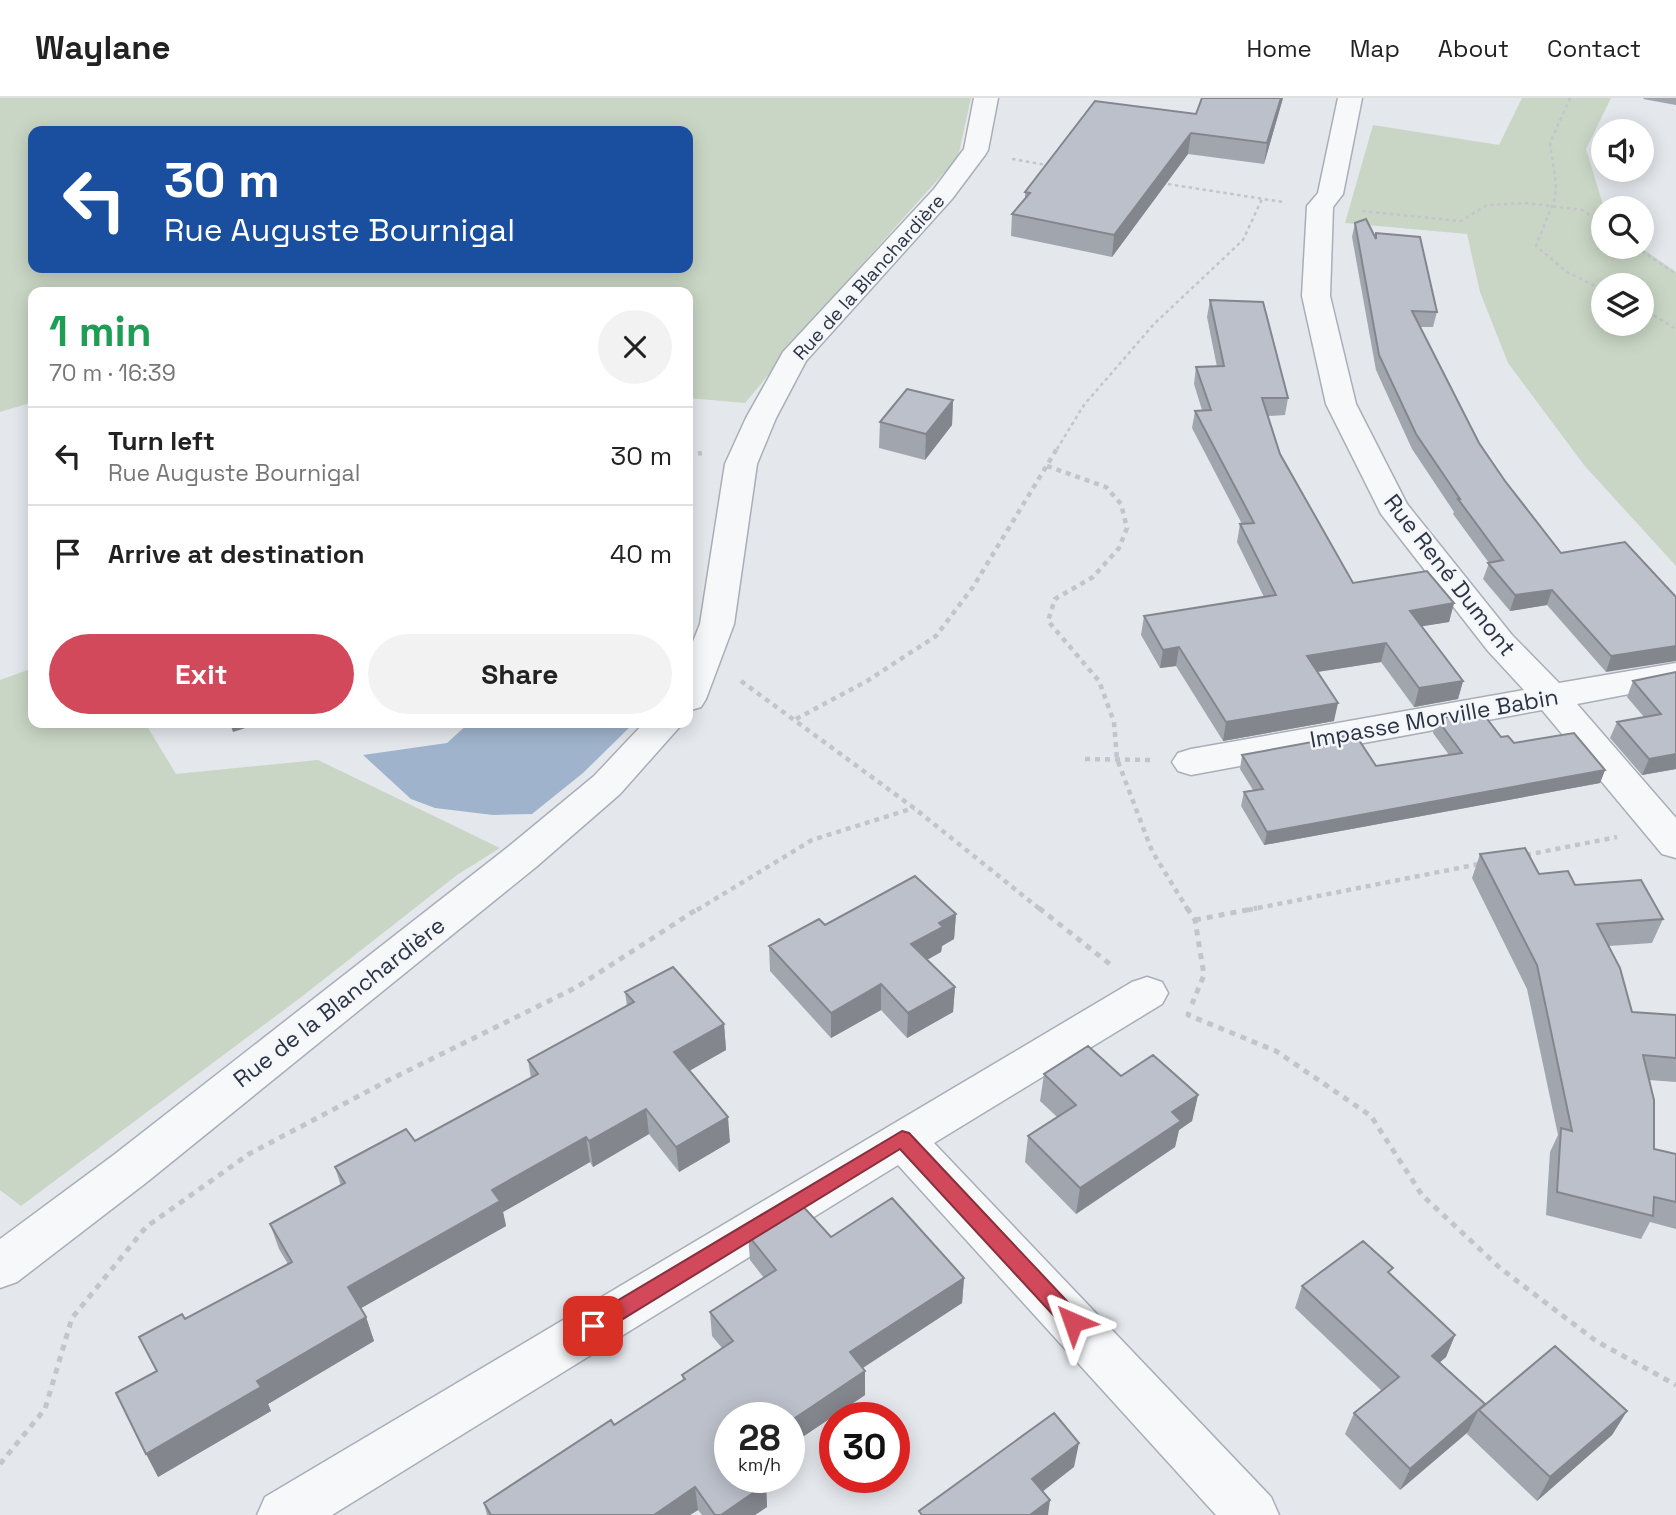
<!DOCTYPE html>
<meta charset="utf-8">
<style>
:root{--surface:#fff;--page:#f2f2f2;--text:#222;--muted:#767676;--line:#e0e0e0;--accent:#d1495b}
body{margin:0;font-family:"Space Grotesk",sans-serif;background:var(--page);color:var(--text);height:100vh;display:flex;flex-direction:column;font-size:26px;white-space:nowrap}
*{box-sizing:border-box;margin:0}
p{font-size:23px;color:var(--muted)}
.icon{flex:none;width:38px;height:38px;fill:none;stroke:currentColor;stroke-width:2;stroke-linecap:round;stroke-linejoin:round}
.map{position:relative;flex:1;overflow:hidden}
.details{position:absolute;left:28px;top:189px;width:665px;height:441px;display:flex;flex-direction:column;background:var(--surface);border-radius:14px;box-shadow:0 4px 18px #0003}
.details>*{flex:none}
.hud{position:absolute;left:28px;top:28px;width:665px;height:147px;border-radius:14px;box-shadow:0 4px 18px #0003;background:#1a4fa0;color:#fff;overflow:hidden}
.fabs{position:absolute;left:1591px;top:21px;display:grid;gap:14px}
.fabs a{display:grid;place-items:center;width:63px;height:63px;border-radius:50%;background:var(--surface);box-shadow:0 4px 18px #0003;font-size:35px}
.speed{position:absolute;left:714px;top:1304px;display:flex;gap:14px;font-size:35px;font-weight:700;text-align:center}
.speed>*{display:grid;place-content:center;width:91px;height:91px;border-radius:50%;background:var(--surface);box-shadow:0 4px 18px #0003;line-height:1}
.speed small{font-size:18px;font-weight:400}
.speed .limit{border:10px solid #d22;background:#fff;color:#111}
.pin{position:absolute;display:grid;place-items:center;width:60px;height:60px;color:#fff;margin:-30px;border-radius:14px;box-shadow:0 4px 10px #0006}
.me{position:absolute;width:77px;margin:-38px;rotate:317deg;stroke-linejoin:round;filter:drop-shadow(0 0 5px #0008)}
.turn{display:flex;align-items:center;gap:24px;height:147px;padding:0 21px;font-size:32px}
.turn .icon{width:91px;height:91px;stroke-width:2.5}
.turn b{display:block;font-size:49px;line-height:60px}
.round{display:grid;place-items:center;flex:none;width:74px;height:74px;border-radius:37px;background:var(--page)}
.summary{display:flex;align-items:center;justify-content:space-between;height:119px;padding:0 21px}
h1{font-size:42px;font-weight:700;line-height:52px;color:#1e9e55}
.button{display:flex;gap:14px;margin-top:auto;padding:14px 21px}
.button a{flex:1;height:80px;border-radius:42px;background:var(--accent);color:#fff;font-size:28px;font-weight:700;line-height:80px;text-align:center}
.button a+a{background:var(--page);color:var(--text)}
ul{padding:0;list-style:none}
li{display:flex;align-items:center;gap:21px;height:98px;padding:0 21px;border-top:2px solid var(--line)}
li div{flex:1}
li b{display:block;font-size:26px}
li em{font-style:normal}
header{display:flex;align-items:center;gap:42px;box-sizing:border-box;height:98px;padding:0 35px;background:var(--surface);border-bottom:2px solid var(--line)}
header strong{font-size:33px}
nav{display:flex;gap:38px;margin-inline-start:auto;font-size:24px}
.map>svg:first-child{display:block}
.green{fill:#c9d6c5;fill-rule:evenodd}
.water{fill:#9fb4cc}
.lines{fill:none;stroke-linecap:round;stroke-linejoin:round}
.minor-casing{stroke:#a9aeb7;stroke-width:3}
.path-far2{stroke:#c2c5cb;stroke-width:2.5;stroke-dasharray:3.5 3.5;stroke-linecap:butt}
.path-far1{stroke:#c2c5cb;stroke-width:4.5;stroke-dasharray:5 5;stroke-linecap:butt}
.path{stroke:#c2c5cb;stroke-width:5;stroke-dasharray:6 6;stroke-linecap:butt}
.minor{fill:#f7f8fa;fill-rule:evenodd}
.wall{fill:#a1a5ae}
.shaded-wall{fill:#83868d}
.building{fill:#bbc0ca;stroke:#83868d;stroke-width:2}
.route{fill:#d1495b;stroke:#882f3b;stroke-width:2}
.labels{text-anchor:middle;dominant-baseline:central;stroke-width:5;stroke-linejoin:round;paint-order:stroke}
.far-street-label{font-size:19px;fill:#2b3445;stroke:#f4f6f9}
.street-label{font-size:23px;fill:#2b3445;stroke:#f4f6f9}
</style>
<header>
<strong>Waylane</strong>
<nav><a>Home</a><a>Map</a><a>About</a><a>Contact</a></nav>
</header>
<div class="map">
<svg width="1676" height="1417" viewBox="0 0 1676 1417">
<rect width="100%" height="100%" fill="#e4e7ec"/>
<!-- green -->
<path class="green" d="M0,0h971l-13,59 -119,133 -94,113 -57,-5v-106h-655v110l-33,10zM33,33h655v137h-655z
M1522,0h89l-25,51 18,59 -1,39h37l36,25v294l-92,-101 -76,-102 -28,-71 -13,-58 -122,-11 28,-98 126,20zM1603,187h39v39h-39z
M33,570v55h112l31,51 142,-14 182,88 -43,27 -157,123 -279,208 -21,-16v-510z"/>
<!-- water -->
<path class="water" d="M469,625h165l-51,50 -51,41 -39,1 -58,-7 -24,-9 -48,-44 84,-12z"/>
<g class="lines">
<defs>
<path id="minor" d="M974,0h24l-10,52 -3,5 -33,44 -146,162 -30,57 -19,46 -23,160 -28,75 -5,8 -13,4v-57l12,-30 25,-160 21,-46 37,-66 151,-163 30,-40z
M1338,0h24l-19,96 -10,13 -3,89 26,108 51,100 105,131 47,48 117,-20v22l-99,19 99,114v40l-14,-4 -120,-144 -351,65 -13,-4 -6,-9 6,-9 13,-4 333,-59 -36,-39 -107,-137 -55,-110 -24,-108 5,-90 11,-13z
M644,625h39l-63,71 -84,73 -389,315 -130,100 -17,6v-49l115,-85 393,-307 86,-71z
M1147,879l15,5 6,11 -6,11 -228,139 337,354 8,18h-63l-318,-350 -566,350h-75l8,-18 867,-515z"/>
</defs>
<!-- minor casing -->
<use href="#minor" class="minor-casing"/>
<!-- path-far2 -->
<path class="path-far2" d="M1570,0l-20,45 6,41 -1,14 -19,48 31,26 36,18
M1012,61l40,7
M1161,85l122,19
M1362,113l99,10 26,-16 39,-2 56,7 21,14
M1636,149l40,27
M1642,210l34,21
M1057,351l27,-44 70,-81 89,-84 19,-41"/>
<!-- path-far1 -->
<path class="path-far1" d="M688,357l14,-2
M1047,368l59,21 15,17 6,24 -8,20 -26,29 -38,22 -7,22 51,60 15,41 3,37 35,92 36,59
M741,583l173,127 127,102
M796,621l71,-38 69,-45 37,-49 85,-140
M1085,661l66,1
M1526,757l91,-18
M697,812l115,-70 102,-32
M1248,812l231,-46"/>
<!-- path -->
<path class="path" d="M1039,810l72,57
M1187,810l8,12 9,55 -12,29
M1195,822l62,-12
M1189,914l-1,3 88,36 95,65 51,79 78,73 96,73 80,44
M0,1366l45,-55 27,-91 74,-91 103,-73 140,-74 188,-93 122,-79"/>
<!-- minor -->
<use href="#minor" class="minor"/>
</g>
<!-- wall -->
<path class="wall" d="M1283,0l-19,66 -76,-10 -76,103 -101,-21 1,-22 13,-15v-7l171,-78z
M1644,0h32v7l-33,-6z
M1355,125l20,14 1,-4 61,79 -4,15h-13l59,116 26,38 56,72 115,44 -70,75 -59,-67 -37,6 -27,-32 6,-16 -36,-49 1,-2 -42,-63 -36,-79 -24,-133z
M1210,202l78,98 -3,17 -17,1 12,38 73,129 101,20 -5,19 -27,4 41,55 -5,18 -44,8 -33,-45 -63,10 16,49 -111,20 -47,-75 -16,2 -19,-33 3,-19 120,-19 -27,-55 3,-18h2l-50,-96 3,-17 7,-1 -8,-26 2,-17h21l-10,-50z
M953,302l-1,25 -27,35 -46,-12 1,-26z
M1676,574v97l-34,6 -32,-37 7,-16 27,-5 -17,-20 6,-16z
M1437,621l64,18 13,6 91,27 -5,13 -336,62 -23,-39 3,-14 9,-2 -13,-21 2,-14 134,11 73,-11 -16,-22z
M1480,756l95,31 88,34 -11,24 -43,3 23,66 44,3v67l-27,-2 5,69 22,5v75l-26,-7 -9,17 -95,-24 4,-63 8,-17 -31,-146 -55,-111z
M956,816l-2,25 -12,7 -1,6 -14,8 28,27 -2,25 -46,26 -26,-28 -50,28 -61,-67 -1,-25 56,-21z
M625,894l99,32 2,26 -37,20 41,72 -51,30 -30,-38 -56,33 -3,-5 -87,50 3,14 -145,82 5,9 8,24 -106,63 3,7 -113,66 -2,-106 -17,-34 46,-18 103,-55 -9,-15 -9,-25 71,-38 -6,-19 80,-26 116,-63 -3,-18 99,-54z
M1044,976l77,2 77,19 -6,26 -13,9 -4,17 -99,67 -51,-52 3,-26 29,-19 -17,-16z
M748,1137l83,2 133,41 -2,25 -99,65 2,3v24l-76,51v-28l-59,59h34l-2,2 4,5 1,23 -12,8h-53l-4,-5 -8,5h-203l-3,-12 130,-78 69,-45 -1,-5 40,-27 -10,-12 -2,-24 54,-34 -14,-18z
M1391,1177l64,60 -9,22 -6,5 45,42 142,7 -15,24 -75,66 -70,-67 1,-2 -68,58 -55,-56 9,-21 28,-22 -87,-83 7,-22z"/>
<!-- shaded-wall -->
<path class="shaded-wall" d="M1281,0h2l-19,66 3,-21z
M1191,35l-3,21 -76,103 2,-22z
M953,302l-1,25 -27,35 1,-26z
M1552,492l-5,15 -37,6 5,-16z
M1454,505l-5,19 -44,7 5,-18z
M1386,545l-5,19 -78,12 4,-18z
M1676,548v15l-70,11 5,-16z
M1179,549l-3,19 -16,2 3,-18z
M1463,583l-5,18 -44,8 5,-19z
M1338,605l-4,18 -111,20 3,-19z
M230,625h31l-28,9z
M1676,656v15l-34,6 7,-16z
M1605,672l-5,13 -336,62 3,-13z
M956,816l-2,25 -12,7 -1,6 -31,17 1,-25 28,-21z
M881,886v26l-50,28v-25z
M955,889l-2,25 -46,26 1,-25z
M724,926l2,26 -49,28 -3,-26z
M1198,997l-6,26 -13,9 -4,17 -99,67 4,-26 92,-76z
M646,1011l3,25 -56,33 -4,-26z
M728,1019l2,25 -51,30 -3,-25z
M586,1039l4,25 -87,50 3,14 -150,85 -8,-24 144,-97z
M964,1180l-2,25 -112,73v-24z
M366,1219l8,24 -106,63 3,7 -113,66 -12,-23 111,-73z
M1455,1237l-9,22 -23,20 9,-21z
M865,1273v24l-76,51v-24z
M1478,1313l-10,21 -68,58 10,-21z
M1627,1313l-15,24 -75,66 13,-24z
M1079,1345l-5,24 -46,36 4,-24z
M766,1386l1,23 -12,8h-34z
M695,1389l3,23 -8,5h-36z
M1050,1402l-2,15h-18z"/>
<!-- building -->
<path class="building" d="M1202,0h79l-14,45 -76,-10 -77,102 -102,-21 18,-21 -5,-1 70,-91 101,13z
M1366,121l10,20v-6l44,4 17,75 -25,-1 67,132 26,38 56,72 64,-11 51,55v49l-65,10 -59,-66 -37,5 -27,-32 15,-3 -45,-61h2l-44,-65 -37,-79 -24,-132z
M1210,202l53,2 25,96h-26l18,56 73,129 74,-12 27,32 -44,8 53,70 -44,7 -33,-45 -79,13 31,47 -112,19 -47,-75 -16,3 -19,-34 132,-21 -36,-71 14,-1 -59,-112 16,-1 -15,-43 28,-1z
M907,291l46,11 -27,34 -46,-12z
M1676,574v82l-27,5 -32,-37 44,-8 -28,-33z
M1481,613l20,26 7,-1 6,7 60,-10 31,37 -338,62 -23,-40 19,-3 -21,-34 113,-21 21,32 86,-13 -25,-34z
M1525,750l14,26 29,-3 7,14 66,-5 22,39 -66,5 23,44 12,44 44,3v43l-33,-3 11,45v49l22,5v48l-22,-5 -1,19 -96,-24 4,-64 11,3 -35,-166 -57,-111z
M915,778l41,38 -17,9 4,4 -32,17 44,43 -47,26 -27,-29 -50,29 -62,-67 50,-27 6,6z
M673,869l51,57 -50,28 54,65 -52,30 -30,-38 -57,32 -3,-4 -94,53 8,11 -152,86 18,30 -109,64 4,6 -115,67 -30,-61 41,-22 -18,-34 43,-23 3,5 107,-57 -22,-38 75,-41 -10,-16 71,-38 9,12 123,-67 -10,-14 106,-58 -9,-10z
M1088,948l33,30 32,-21 45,40 -26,17 9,9 -101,67 -52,-52 48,-31 -32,-31z
M892,1100l72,80 -114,74 15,19 -76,51v-4h-59v59h31l5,7 -45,31h-6l-20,-28 -41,28h-163l-7,-12 127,-83 3,5 71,-46 -3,-4 51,-34 -23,-29 66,-42 -28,-35 52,-32 31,34z
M1363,1143l30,27 -5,4 67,63 -23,21 53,48 -75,65 -56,-56 45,-36 -97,-91z
M1555,1248l72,65 -77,66 -71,-67z
M1054,1315l25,30 -47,36 18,21 -20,15h-108l-3,-4z"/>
<!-- route -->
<path class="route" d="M902,1033l7,2 172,183 3,6 -3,7 -8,3 -7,-3 -166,-180 -300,184 -7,3 -8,-3 -3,-7 3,-6z"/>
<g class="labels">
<!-- far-street labels -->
<g class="far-street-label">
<text transform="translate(869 179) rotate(-48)">Rue de la Blanchardière</text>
</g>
<!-- street labels -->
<g class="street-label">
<text transform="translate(1450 477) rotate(52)">Rue René Dumont</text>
<text transform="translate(1434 620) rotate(-10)">Impasse Morville Babin</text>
<text transform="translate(339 904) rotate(-38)">Rue de la Blanchardière</text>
</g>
</g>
</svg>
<div class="fabs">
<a><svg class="icon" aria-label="sound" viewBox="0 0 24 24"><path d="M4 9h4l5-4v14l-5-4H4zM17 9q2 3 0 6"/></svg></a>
<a><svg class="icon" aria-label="search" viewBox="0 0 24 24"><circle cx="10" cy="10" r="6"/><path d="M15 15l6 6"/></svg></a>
<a><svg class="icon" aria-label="layers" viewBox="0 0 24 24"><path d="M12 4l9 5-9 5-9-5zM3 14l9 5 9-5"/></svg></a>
</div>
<div class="speed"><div>28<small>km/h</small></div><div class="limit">30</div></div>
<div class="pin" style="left:593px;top:1228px;background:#d93025"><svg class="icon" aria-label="arrive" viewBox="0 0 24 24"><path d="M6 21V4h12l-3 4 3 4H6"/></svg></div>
<svg class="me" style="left:1073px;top:1224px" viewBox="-20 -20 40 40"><path d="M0-17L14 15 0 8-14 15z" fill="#d1495b" stroke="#fff" stroke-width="4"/></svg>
<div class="hud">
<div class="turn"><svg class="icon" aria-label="left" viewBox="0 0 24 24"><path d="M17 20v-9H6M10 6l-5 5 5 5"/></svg><div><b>30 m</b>Rue Auguste Bournigal</div></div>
</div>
<section class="details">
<div class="summary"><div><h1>1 min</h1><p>70 m · 16:39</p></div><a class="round"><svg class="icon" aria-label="close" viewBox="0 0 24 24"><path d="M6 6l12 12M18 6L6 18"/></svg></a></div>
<ul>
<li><svg class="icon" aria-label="left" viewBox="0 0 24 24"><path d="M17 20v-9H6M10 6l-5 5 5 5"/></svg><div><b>Turn left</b><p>Rue Auguste Bournigal</p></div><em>30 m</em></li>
<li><svg class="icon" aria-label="arrive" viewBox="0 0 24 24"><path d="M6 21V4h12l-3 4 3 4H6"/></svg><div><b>Arrive at destination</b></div><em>40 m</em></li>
</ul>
<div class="button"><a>Exit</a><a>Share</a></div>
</section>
</div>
